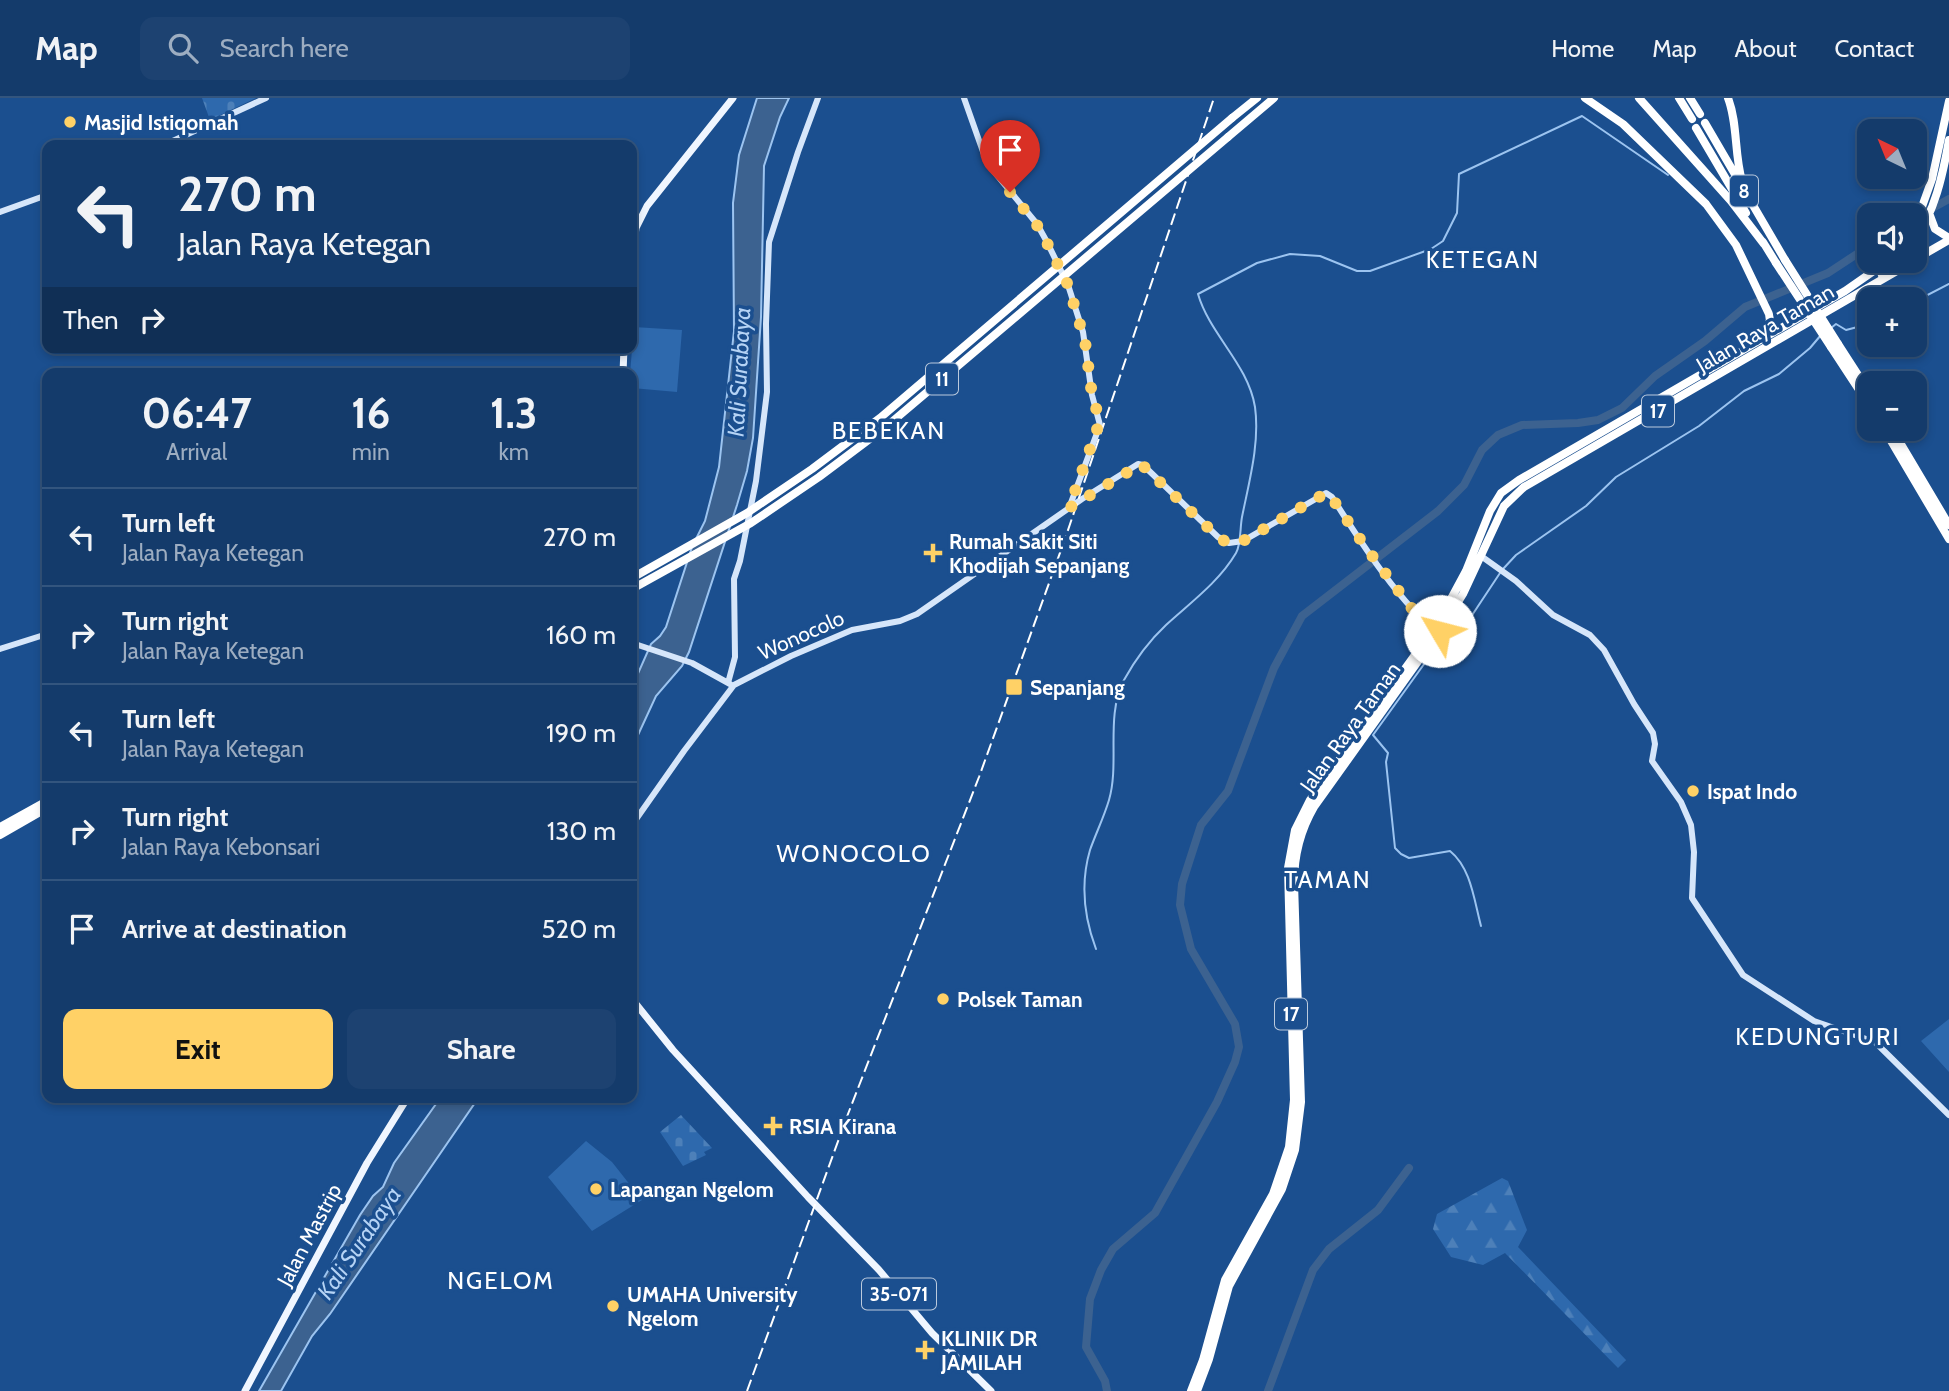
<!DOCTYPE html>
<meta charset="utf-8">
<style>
:root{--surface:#143b6b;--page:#1d4271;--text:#f1f3f6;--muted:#9dadc1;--line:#33557e;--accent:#ffd166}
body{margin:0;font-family:Cabin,sans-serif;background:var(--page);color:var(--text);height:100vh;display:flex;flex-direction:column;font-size:26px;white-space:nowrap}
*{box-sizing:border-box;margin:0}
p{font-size:23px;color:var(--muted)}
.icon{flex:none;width:38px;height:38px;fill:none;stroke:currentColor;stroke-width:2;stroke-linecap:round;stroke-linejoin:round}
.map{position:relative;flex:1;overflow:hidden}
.panel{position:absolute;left:42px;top:270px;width:595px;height:735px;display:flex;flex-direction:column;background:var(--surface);border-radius:14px;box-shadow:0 4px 10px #0003,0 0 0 2px var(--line)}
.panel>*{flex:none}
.guide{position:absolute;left:42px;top:42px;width:595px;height:214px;border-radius:14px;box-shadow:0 4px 10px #0003,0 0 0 2px var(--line);background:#143b6b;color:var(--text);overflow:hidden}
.needle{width:46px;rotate:317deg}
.tools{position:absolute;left:1857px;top:21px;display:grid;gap:14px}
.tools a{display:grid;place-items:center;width:70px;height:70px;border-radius:14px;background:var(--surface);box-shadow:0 4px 10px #0003,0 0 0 2px var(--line);font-size:35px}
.pin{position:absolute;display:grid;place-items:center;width:60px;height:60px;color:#fff;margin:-72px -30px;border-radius:50% 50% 50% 0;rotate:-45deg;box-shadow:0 0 7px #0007}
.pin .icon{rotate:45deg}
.me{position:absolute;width:77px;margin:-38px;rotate:307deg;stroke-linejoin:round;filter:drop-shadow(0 0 5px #0008)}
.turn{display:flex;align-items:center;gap:24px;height:147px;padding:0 21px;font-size:32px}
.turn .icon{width:91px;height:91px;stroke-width:2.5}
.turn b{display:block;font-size:49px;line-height:60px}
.then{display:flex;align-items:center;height:66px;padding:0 21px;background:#0003;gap:14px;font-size:26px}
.eta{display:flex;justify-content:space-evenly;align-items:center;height:119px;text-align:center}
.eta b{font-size:42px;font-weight:700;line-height:49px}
.cta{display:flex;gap:14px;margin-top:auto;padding:14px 21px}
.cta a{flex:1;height:80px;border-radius:14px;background:var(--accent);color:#111;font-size:28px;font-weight:700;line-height:80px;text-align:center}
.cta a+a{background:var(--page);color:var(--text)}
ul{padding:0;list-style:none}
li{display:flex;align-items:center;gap:21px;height:98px;padding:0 21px;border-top:2px solid var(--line)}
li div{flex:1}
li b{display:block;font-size:26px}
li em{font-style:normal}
header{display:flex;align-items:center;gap:42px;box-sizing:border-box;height:98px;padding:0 35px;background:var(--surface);border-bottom:2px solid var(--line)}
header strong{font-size:33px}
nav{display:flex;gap:38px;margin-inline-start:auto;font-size:24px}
.search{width:490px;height:63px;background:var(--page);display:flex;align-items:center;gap:18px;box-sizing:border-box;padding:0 24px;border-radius:14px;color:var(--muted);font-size:26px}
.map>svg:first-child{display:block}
.grass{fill:#2e69ad}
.forest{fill:url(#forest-firs)}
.cemetery{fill:url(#cemetery-stones)}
.water{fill:#3c6290;stroke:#9cc4f0;stroke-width:2}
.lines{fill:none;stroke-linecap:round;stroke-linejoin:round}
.stream{stroke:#9cc4f0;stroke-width:2}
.river{stroke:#3c6290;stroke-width:8}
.secondary{stroke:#d6e6fa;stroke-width:6}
.primary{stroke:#f0f6ff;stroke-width:7}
.highway{stroke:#fff;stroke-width:8}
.rail{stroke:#fff;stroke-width:2;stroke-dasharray:12 5;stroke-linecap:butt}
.highway-bridge{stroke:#fff;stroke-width:8}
.route{stroke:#ffd166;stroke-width:12;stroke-dasharray:0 21.6}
.poi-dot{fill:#ffd166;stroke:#1b4f8f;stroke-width:2.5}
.labels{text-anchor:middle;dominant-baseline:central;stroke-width:7;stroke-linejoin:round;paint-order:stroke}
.shield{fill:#1b4f8f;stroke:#bbcadd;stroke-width:2}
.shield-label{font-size:19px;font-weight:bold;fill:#fff}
.poi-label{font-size:21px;font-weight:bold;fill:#fff;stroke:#1b4f8f;text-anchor:start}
.street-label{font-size:21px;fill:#fff;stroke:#1b4f8f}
.water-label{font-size:23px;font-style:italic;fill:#b5d3f5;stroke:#1b4f8f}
.quarter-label{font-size:24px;letter-spacing:2px;fill:#fff;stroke:#1b4f8f}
</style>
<header>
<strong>Map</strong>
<div class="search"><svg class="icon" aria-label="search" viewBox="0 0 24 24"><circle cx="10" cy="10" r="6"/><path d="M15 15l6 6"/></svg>Search here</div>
<nav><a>Home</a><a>Map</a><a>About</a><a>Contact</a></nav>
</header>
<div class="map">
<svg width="1949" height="1293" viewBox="0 0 1949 1293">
<defs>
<pattern id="forest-firs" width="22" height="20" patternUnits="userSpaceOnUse" patternTransform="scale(1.75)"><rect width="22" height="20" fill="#2e69ad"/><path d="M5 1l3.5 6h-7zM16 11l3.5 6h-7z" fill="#4d80b9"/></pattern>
<pattern id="cemetery-stones" width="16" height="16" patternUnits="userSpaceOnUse" patternTransform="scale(1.75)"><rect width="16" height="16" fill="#2e69ad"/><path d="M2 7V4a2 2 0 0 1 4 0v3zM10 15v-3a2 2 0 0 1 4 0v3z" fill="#4d80b9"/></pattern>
</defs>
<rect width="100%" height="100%" fill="#1b4f8f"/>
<!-- grass -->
<path class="grass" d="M634,229l48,3 -5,62 -45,-4 -2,-15z
M1949,921v53l-28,-31z
M586,1043l26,21 30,38 -50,31 -44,-54z"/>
<!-- forest -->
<path class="forest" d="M1502,1080l6,3 19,49 -9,17 108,113 -8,8 -113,-115 -22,12 -32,-8 -18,-28 4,-15z"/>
<!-- cemetery -->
<path class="cemetery" d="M202,0h54l-46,22z
M681,1017l31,33 -8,4 2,3 -23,11 -23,-34z"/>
<!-- water -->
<path class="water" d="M757,0h32l-9,19 -16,49 -3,151 -8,121 -6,33 -10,34 -48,147 -7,14 -26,30 -24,52v-61l19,-43 9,-8 6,-9 26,-80 13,-26 14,-54 15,-136 -1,-128 6,-48z
M441,999h38l-149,217 -18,22 -31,55h-22l101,-176 13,-19 10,-9 11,-24z"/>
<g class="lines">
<!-- stream -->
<path class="stream" d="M1914,204l35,-18
M1831,230l5,-4 10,6 23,-6
M1503,471l13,-14 70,-49 30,-29 83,-51 45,-35 35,-17 31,-26 11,-13
M1481,828c-7,-26 -10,-58 -31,-75l-41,7 -8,-4 -6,-6 -9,-86 2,-9 -15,-18 54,-75c11,1 16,-5 24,-13l49,-74
M1096,851c-12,-32 -16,-65 -6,-99 6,-17 14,-33 19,-50 11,-38 -4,-83 15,-120 11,-20 25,-39 42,-55 24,-22 53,-43 70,-72 5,-8 4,-26 6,-36 7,-35 18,-74 13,-110 -7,-43 -45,-72 -57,-113l59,-31 33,-9 30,2 37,15h13l61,-22 12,-8 14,-28 2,-39 123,-58 86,59"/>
<!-- river -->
<path class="river" d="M1929,112l20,-11
M1107,1293l-2,-10 -19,-34 4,-48 11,-29 12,-21 42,-36 62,-111 18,-40 4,-15 -4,-23 -44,-75 -11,-44 2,-21 19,-59 27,-34 46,-123 28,-52 136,-105 26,-26 18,-35 16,-15 24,-10 56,-2 20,-3 24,-12 33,-32 50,-35 40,-34 83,-34 41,-27
M1268,1293l45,-121 16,-21 49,-39 31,-42"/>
<!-- secondary -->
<path class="secondary" d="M964,0l23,65 50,61 10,18 21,43 15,47 9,63 8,30 -31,83
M164,47l102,-47
M0,114l47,-17
M1481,458l35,25 37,34 37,20 14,15 30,54 19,29 2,11 -3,17 29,41 10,23 3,27 -2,46 51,77 71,46 61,21 74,73
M632,545l60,20 38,21
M0,551l47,-15
M728,585l7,-26 -1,-78 6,-18 16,-80 11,-89 -1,-68 3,-82 29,-90 20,-54
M632,727l52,-74 50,-66 57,-29 61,-26 48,-9 17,-7 165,-115 56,-35 5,1 75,72 11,6 14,-2 83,-48 6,4c21,33 73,116 105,132"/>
<!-- primary -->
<path class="primary" d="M632,160l4,-30 11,-22 86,-108
M623,275l1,-25
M632,901l41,51 135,147 71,73 53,63 59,58
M245,1293l122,-228 41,-66"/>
<!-- highway -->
<path class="highway" d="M1585,0l38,26 83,80 30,41 33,69 1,7 -12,20
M1639,0l92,103 33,43
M1679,0l13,21
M1690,0l10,16
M1728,0c10,26 6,55 14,83
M1232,20l25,-20
M1705,25l80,137
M1696,30l50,85
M1228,39l46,-39
M1929,115l6,16 11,7
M1914,131l18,-50 17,-78
M1914,143c21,-29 29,-67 35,-101
M1763,144l13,21
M1914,162l35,-20
M1882,177l15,-14
M1838,246l31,48
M1831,249l38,58
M1884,331l65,110
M1892,331l57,96
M0,729l47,-26
M0,737l47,-27
M1191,1293l12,-31 22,-80 48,-86 16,-47 5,-47 -6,-232 7,-38 15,-30 128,-177 28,-52 24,-60 11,-18 18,-13 326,-189 43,-30
M1197,1293l12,-32 20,-73 53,-97 13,-39 6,-48 -7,-219c0,-28 6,-52 20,-76l130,-182 19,-31 41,-88 20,-19 390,-226"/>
<!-- rail -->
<path class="rail" d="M747,1293l101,-277 131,-337 86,-238 149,-441"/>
<!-- highway-bridge -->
<path class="highway-bridge" d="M1785,162l53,84
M1776,165l55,84
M632,480l115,-65 65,-44 68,-51 352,-300
M632,491l119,-66 68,-46 68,-51 341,-289"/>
</g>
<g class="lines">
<!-- route -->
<path class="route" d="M1010,94l30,37 28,56 17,56 7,54 8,26 -31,87 72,-44 77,73c8,6 16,7 25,4l83,-48 6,5 32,47 52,69 24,17"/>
</g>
<!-- markers -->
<g class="poi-dot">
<circle cx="70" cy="24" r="7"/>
<path d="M929.5 444.5h7v7h7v7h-7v7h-7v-7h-7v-7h7z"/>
<rect x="1005" y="580" width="18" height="18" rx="3.5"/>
<circle cx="1693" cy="693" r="7"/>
<circle cx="943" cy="901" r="7"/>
<path d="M769.5 1017.5h7v7h7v7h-7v7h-7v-7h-7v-7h7z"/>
<circle cx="596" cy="1091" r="7"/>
<circle cx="613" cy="1208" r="7"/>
<path d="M921.5 1241.5h7v7h7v7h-7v7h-7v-7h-7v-7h7z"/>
</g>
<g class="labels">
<!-- shield labels -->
<g class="shield">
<rect x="1730" y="77.5" width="28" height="31" rx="5"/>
<rect x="926" y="265.5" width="32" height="31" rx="5"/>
<rect x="1642" y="297.5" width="32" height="31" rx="5"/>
<rect x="1275" y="900.5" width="32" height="31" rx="5"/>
<rect x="862" y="1180.5" width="74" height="31" rx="5"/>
</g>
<g class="shield-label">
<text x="1744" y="93">8</text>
<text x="942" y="281">11</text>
<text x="1658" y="313">17</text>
<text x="1291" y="916">17</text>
<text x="899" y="1196">35-071</text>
</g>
<!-- poi labels -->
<g class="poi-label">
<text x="84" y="24">Masjid Istiqomah</text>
<text x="949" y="443">Rumah Sakit Siti<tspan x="949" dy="24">Khodijah Sepanjang</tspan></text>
<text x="1030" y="589">Sepanjang</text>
<text x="1707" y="693">Ispat Indo</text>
<text x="957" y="901">Polsek Taman</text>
<text x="789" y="1028">RSIA Kirana</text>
<text x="610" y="1091">Lapangan Ngelom</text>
<text x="627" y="1196">UMAHA University<tspan x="627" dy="24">Ngelom</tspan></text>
<text x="941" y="1240">KLINIK DR<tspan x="941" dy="24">JAMILAH</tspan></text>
</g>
<!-- street labels -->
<g class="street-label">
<text transform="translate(1765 230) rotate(-30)">Jalan Raya Taman</text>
<text transform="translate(801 537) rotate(-24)">Wonocolo</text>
<text transform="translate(1350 629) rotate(-54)">Jalan Raya Taman</text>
<text transform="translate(309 1137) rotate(-62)">Jalan Mastrip</text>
</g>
<!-- water labels -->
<g class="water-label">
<text transform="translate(739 274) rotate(-87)">Kali Surabaya</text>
<text transform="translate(359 1145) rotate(-56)">Kali Surabaya</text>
</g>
<!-- quarter labels -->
<g class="quarter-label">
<text x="1483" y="161">KETEGAN</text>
<text x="889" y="332">BEBEKAN</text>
<text x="854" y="755">WONOCOLO</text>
<text x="1328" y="781">TAMAN</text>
<text x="1818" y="938">KEDUNGTURI</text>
<text x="501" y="1182">NGELOM</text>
</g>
</g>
</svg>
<div class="tools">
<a><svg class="needle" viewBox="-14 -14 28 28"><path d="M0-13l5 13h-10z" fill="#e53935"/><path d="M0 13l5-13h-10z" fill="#9dadc1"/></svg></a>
<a><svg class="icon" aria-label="sound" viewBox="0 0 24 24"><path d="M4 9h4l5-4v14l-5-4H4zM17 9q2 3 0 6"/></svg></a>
<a>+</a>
<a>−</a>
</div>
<div class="pin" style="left:1010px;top:94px;background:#d93025"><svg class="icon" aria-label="arrive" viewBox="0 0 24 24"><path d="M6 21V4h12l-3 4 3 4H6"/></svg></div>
<svg class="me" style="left:1440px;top:533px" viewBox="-20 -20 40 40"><circle r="19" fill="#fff"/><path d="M0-13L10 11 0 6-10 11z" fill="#ffd166"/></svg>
<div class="guide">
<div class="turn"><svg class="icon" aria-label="left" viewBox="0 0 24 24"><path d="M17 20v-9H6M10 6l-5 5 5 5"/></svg><div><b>270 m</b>Jalan Raya Ketegan</div></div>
<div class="then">Then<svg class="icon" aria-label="right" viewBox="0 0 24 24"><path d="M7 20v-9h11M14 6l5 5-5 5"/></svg></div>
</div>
<section class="panel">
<div class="eta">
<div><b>06:47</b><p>Arrival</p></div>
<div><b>16</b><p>min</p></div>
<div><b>1.3</b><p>km</p></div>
</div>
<ul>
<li><svg class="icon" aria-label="left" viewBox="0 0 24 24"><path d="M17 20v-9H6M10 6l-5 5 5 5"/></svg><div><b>Turn left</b><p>Jalan Raya Ketegan</p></div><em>270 m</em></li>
<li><svg class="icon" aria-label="right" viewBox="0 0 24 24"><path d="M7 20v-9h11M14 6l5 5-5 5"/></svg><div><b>Turn right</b><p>Jalan Raya Ketegan</p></div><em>160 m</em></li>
<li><svg class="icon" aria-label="left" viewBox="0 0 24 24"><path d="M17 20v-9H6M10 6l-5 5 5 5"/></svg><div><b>Turn left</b><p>Jalan Raya Ketegan</p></div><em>190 m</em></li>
<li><svg class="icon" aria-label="right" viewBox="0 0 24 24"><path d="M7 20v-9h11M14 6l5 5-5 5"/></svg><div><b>Turn right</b><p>Jalan Raya Kebonsari</p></div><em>130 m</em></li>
<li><svg class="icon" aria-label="arrive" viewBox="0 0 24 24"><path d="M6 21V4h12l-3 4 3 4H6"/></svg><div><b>Arrive at destination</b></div><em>520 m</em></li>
</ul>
<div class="cta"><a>Exit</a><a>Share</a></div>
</section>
</div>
